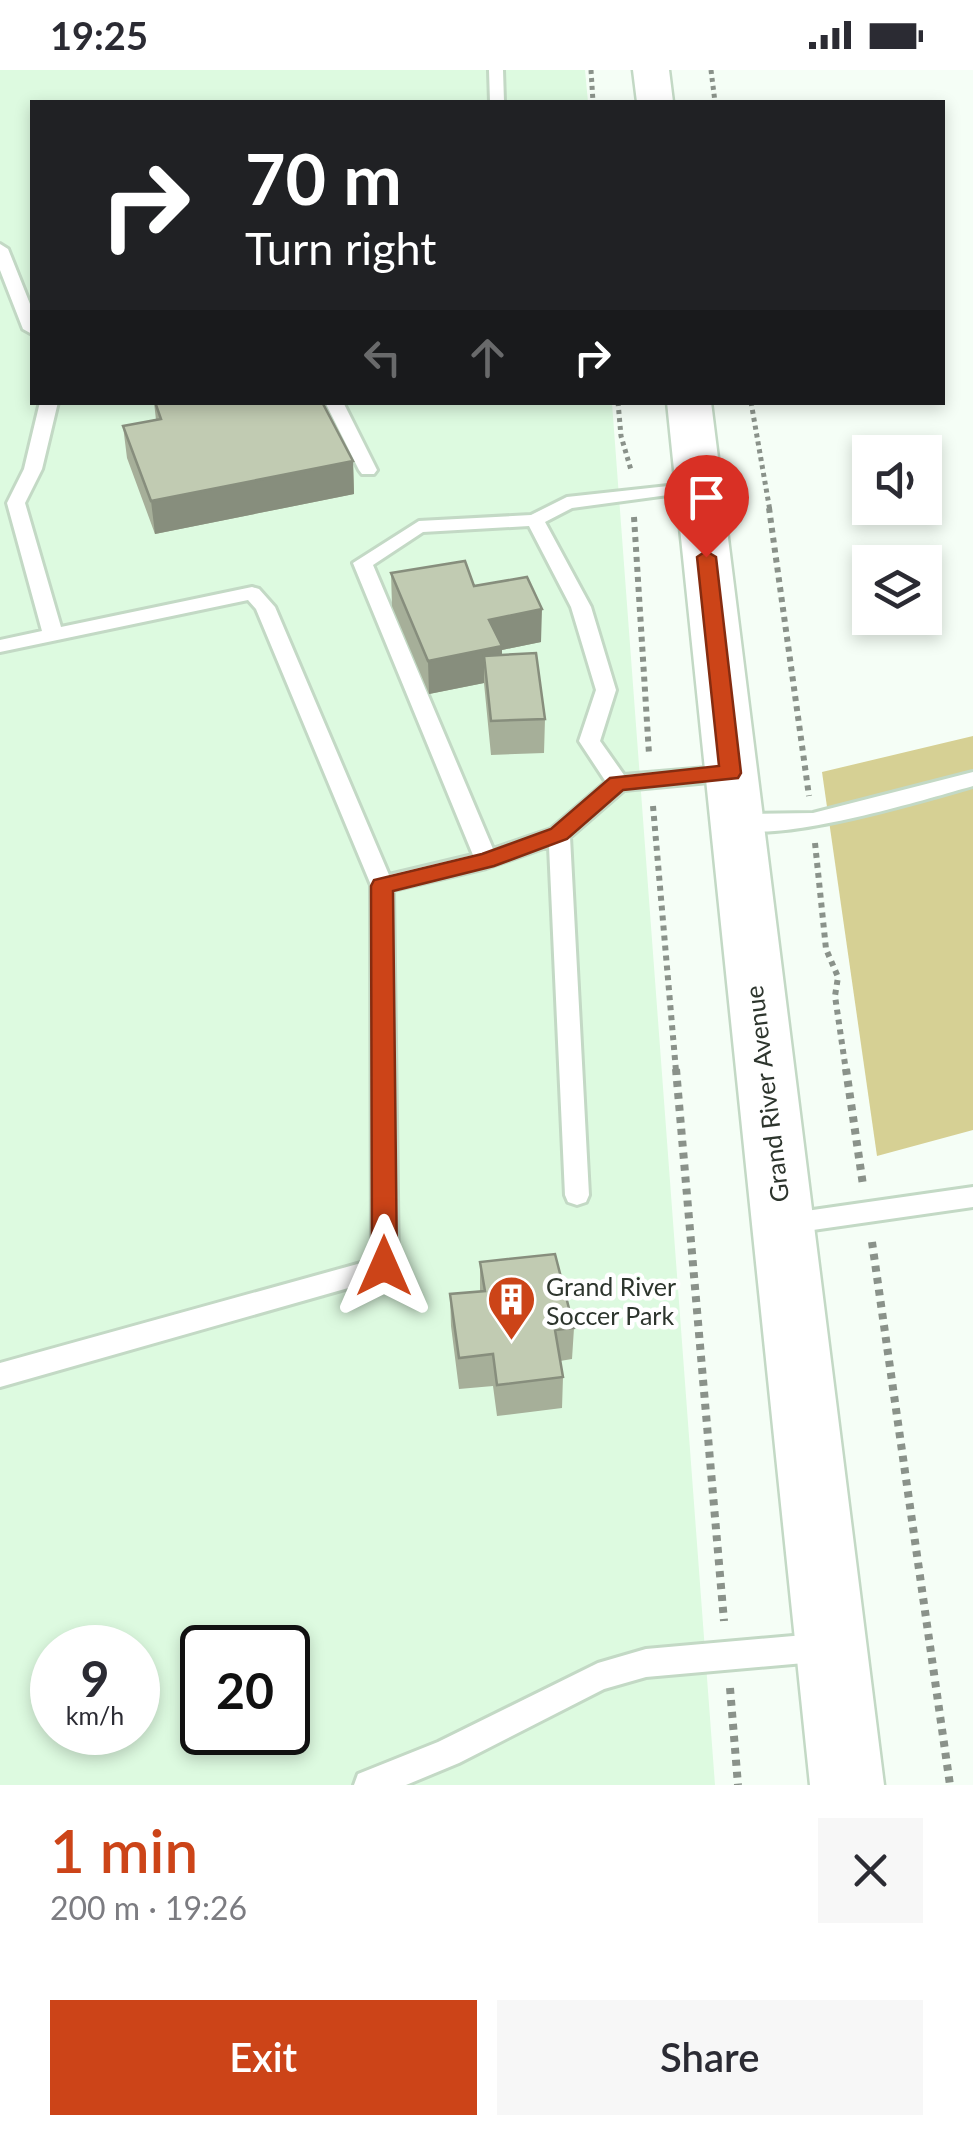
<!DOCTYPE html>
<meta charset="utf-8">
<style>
:root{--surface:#fff;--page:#f7f7f7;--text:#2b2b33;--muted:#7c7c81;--accent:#cc4418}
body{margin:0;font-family:Lato,sans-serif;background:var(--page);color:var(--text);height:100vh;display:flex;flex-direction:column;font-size:38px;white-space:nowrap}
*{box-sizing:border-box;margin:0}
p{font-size:32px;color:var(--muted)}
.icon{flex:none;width:55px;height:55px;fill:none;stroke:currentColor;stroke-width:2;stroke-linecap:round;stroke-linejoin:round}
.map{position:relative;height:1715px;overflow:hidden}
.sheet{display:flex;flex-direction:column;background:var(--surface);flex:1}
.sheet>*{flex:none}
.hud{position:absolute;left:30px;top:30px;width:915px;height:305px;border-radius:0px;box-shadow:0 5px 15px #0003;background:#202124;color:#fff;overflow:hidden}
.fabs{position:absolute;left:852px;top:365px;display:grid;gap:20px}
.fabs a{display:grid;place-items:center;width:90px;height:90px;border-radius:0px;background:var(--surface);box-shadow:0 5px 15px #0003;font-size:50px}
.speed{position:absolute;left:30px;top:1555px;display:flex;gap:20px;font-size:50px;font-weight:700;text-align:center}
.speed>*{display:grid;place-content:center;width:130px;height:130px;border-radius:50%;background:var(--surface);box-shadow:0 5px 15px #0003;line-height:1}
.speed small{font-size:25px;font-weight:400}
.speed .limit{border:5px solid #111;border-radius:15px;background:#fff;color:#111}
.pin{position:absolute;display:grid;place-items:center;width:85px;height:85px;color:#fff;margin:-102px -42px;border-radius:50% 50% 50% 0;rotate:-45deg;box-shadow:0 0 10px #0007}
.pin .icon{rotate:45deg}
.me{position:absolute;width:110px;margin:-55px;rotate:0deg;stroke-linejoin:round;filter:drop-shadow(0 0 8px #0008)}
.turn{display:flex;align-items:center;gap:35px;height:210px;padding:0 50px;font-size:45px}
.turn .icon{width:130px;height:130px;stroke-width:2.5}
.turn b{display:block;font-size:70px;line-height:85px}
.lanes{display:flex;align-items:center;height:95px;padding:0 50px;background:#0003;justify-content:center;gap:50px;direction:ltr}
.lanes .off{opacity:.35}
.round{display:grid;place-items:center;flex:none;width:105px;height:105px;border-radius:0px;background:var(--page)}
.summary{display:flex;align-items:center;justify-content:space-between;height:170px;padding:0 50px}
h1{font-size:60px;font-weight:600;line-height:75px;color:var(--accent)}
.primary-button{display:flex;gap:20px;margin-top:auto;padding:20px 50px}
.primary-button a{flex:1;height:115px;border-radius:0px;background:var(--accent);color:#fff;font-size:40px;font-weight:600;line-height:115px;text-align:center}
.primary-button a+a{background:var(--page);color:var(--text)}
.status{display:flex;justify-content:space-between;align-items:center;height:70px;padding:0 50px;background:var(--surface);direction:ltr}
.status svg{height:28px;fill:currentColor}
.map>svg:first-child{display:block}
.built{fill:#ddfae0;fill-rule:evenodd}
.green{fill:#d6d094}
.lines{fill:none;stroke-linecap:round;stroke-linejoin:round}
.service-casing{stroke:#c3d9c5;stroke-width:6}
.secondary-casing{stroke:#c3d9c5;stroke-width:5}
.path-far2{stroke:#8a928a;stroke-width:5;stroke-dasharray:4 4;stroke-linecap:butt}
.path-far1{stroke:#8a928a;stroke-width:6;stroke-dasharray:5 5;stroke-linecap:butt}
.path{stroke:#8a928a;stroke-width:8;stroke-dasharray:6 6;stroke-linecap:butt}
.service{fill:#fff;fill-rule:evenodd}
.secondary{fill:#fff;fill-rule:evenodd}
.wall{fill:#a6af99}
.shaded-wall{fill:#878e7d}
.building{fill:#c1cbb2;stroke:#878e7d;stroke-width:2.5}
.route{fill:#cc4418;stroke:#852c10;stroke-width:2.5}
.labels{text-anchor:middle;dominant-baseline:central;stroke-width:9;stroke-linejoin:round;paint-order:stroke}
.street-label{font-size:25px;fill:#2d352d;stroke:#fff}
.poi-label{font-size:25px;fill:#2d352d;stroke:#fff;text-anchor:start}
</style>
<div class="status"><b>19:25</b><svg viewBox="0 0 49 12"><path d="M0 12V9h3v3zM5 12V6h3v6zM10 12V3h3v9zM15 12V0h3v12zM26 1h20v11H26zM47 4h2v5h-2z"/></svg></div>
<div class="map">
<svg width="973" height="1715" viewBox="0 0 973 1715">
<rect width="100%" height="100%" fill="#f5fef6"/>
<!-- built -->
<path class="built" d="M0,0h585l3,32h-556v300l580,1 103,1382h-715zM52,1578h86v84h-86zM202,1578h86v84h-86z"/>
<!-- green -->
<path class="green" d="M973,666v394l-96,26 -55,-384z"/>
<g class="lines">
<defs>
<path id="service" d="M489,0h14l1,32h-14z
M0,174l8,5 24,60v25l-9,-5 -23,-59z
M40,332h18l-16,67 -17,34 36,124 191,-40 7,2 16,18 114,268 84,-20 -120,-292 66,-42 112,-6 36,-18 138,-15v8l-133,18 -27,14 46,85 25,83 -16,51 24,34 106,-9 11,7 -11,7 -106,10 -54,47 19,358 -3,7 -9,3 -9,-3 -3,-7 -16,-349 -63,22 -93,22 5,377 -4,8 -394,112v-24l372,-103 -1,-375 -115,-276 -8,-9 -248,52v-12l42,-9 -35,-128 17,-34zM529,456l42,81 25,83 -17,51 27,41 -55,47 -58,20 -120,-284 50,-33z
M325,332h18l34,68 -3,4h-12l-3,-4z
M973,702v14c-40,11 -223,68 -249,36l11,-8 78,-1z
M973,1117v20l-188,27 -9,-3 -4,-7 4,-7 9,-3z
M827,1563l10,4 5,10 -5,10 -10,4 -181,16 -42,12 -145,74 -53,22h-52l4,-11 80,-32 160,-79 48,-14z"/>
<path id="secondary" d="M633,0h36l4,32h-36z
M667,332h44l173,1383h-74z"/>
</defs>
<!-- service casing -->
<use href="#service" class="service-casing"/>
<!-- secondary casing -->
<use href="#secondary" class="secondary-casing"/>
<!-- path-far2 -->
<path class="path-far2" d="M591,0l2,32
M711,0l4,32
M618,332l3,34 10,34
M751,332l19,109"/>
<!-- path-far1 -->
<path class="path-far1" d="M769,438l40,288
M634,447l15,237
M653,736l23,265
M815,773l11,106 12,28 -3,19 11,75"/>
<!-- path -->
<path class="path" d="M676,999l48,552
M846,999l17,116
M872,1172l78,543
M730,1618l8,97"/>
<!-- service -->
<use href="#service" class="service"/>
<!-- secondary -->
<use href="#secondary" class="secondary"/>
</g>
<!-- wall -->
<path class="wall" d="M154,332h168l31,59 1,33 -199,40 -28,-76 -4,-32 33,-6z
M391,503l83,13 67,56 -39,8v5l43,64 -1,34 -53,2 -7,-72 -55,11 -37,-88z
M480,1192l94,66 -2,31 -12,2 3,16 -1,31 -65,8 -4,-30 -34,3 -8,-63 -1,-32 30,-3z"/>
<!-- shaded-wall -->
<path class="shaded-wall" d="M353,391l1,33 -199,40 -4,-33z
M542,539l-1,33 -39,8v29l-18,-23v27l-55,11 -1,-33 61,-41z"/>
<!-- building -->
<path class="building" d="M155,332h167l31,59 -202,40 -28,-75 38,-7z
M465,491l9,25 53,-9 15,32 -53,11 13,26 -74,15 -37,-88z
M536,583l9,66 -54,2 -7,-65z
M555,1184l19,74 -19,2 8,47 -66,8 -4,-31 -34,4 -9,-64 35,-3 -5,-29z"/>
<!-- route -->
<path class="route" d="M706,481l10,6 25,216 -3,5 -115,12 -56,49 -73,27 -101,25 4,375 -3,8 -10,3 -9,-3 -3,-8 -1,-380 3,-6 108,-26 69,-25 59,-51 109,-12 -22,-209z"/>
<!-- icons -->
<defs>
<symbol id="building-pin" viewBox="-11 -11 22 30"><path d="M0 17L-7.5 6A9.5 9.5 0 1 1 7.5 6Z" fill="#cc4418" stroke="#fff"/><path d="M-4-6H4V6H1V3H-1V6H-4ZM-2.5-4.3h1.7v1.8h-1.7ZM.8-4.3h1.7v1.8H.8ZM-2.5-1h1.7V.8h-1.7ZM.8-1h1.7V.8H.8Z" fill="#fff"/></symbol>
</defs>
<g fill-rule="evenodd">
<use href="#building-pin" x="484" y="1202" width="55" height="75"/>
</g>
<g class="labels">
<!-- street labels -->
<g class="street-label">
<text transform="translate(766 1024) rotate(-97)">Grand River Avenue</text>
</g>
<!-- poi labels -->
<g class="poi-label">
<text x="546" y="1216">Grand River<tspan x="546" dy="29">Soccer Park</tspan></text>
</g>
</g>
</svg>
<div class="fabs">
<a><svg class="icon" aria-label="sound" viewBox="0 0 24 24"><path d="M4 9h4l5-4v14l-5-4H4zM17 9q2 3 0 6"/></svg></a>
<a><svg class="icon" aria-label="layers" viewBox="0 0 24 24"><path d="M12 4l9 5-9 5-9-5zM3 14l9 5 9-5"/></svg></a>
</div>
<div class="speed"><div>9<small>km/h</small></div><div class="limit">20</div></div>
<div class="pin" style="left:706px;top:487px;background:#d93025"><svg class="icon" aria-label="arrive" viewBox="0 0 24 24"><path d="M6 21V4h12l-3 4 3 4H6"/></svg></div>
<svg class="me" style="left:384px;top:1196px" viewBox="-20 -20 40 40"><path d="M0-17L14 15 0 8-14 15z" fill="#cc4418" stroke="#fff" stroke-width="4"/></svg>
<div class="hud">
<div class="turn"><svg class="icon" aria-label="right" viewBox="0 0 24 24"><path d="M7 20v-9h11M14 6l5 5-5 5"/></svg><div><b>70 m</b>Turn right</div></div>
<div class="lanes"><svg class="icon off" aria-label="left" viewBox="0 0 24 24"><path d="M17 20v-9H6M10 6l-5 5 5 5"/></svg><svg class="icon off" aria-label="ahead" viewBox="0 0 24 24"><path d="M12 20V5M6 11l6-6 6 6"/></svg><svg class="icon" aria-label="right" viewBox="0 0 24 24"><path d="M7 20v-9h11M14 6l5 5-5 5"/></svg></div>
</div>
</div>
<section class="sheet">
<div class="summary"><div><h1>1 min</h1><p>200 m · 19:26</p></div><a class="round"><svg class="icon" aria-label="close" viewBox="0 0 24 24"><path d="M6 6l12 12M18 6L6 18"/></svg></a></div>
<div class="primary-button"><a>Exit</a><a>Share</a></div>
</section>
